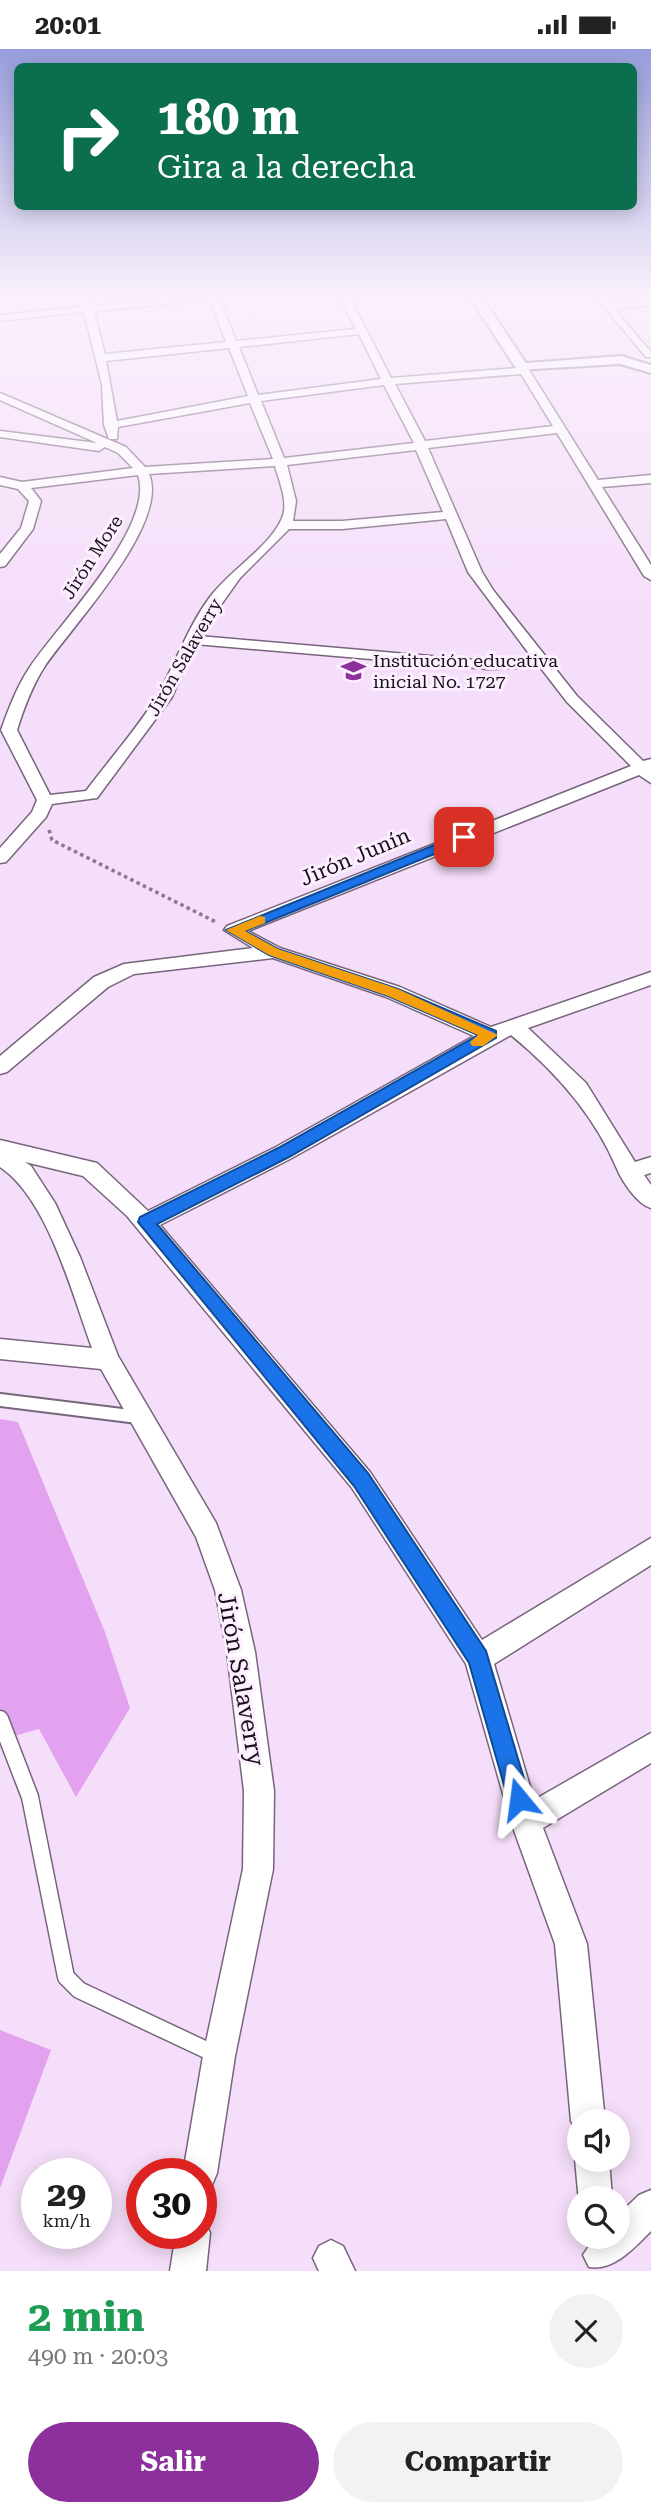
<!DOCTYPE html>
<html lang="es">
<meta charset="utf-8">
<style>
:root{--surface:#fff;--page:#f2f2f2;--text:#222;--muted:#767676;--accent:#8c319c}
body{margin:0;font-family:"Roboto Serif",serif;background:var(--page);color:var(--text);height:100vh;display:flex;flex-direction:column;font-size:26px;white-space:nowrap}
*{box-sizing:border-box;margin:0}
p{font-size:23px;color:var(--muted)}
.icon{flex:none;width:38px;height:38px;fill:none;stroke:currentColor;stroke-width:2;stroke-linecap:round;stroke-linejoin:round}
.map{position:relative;height:2222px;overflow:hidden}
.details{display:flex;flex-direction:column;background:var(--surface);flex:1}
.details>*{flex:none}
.banner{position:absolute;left:14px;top:14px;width:623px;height:147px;border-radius:10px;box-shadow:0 4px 18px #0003;background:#0b6e4f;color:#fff;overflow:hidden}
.controls{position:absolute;left:567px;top:2060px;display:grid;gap:14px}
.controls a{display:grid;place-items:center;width:63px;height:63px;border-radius:50%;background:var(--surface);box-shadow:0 4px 18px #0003;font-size:35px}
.speed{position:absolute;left:21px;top:2109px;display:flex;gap:14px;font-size:35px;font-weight:700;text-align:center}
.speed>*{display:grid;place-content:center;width:91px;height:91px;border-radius:50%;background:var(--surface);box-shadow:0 4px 18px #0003;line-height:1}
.speed small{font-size:18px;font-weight:400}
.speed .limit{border:10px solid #d22;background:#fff;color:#111}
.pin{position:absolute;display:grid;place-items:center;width:60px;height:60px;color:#fff;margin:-30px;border-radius:14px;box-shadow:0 4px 10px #0006}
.me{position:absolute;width:77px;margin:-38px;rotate:344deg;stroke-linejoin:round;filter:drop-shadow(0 0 5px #0008)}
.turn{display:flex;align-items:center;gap:24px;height:147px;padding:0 28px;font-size:32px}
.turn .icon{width:91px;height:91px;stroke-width:2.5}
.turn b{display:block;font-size:49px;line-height:60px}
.round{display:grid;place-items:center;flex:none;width:74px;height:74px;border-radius:37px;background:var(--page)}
.summary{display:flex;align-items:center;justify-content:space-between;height:119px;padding:0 28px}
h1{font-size:42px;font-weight:700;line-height:52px;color:#1e9e55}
.action{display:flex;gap:14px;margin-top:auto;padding:14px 28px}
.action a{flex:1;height:80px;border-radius:42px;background:var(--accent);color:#fff;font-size:28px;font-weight:700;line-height:80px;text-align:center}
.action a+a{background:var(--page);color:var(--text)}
.status{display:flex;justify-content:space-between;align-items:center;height:49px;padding:0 35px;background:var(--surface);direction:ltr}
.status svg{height:19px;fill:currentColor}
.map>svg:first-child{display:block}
.green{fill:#e3a2ef}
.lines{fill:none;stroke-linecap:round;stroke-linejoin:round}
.service-far1-casing{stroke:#78647c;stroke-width:16}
.service-casing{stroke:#78647c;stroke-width:19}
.pedestrian-casing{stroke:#78647c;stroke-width:3}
.minor-casing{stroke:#78647c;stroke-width:3}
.tertiary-casing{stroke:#78647c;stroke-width:4}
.path{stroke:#88788b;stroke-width:3.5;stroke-dasharray:3.5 3.5;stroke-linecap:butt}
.service-far1{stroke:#fff;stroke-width:12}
.service{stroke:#fff;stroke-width:16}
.pedestrian{fill:#fff;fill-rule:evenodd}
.minor{fill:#fff;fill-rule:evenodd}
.tertiary{fill:#fff;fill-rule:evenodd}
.route{fill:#1a73e8;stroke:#114b97;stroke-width:2}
.slow{fill:#f59e0b}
.labels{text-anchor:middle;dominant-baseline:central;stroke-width:6;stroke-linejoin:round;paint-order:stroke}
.far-street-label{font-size:18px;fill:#170f19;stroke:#fdefff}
.far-poi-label{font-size:18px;fill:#170f19;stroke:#fdefff;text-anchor:start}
.street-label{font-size:21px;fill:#170f19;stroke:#fdefff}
.near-street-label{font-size:24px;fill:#170f19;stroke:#fdefff}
</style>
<div class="status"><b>20:01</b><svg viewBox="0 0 49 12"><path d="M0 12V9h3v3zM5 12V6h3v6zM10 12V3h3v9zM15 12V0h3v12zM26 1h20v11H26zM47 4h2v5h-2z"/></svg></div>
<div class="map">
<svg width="651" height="2222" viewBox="0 0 651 2222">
<rect width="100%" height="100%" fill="#f5def9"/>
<!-- green -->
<path class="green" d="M0,1370l18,3 87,210 25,76 -54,89 -37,-68 -39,11z
M0,1981l51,20 -51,138z"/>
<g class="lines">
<defs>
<path id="service-far1" d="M0,1351l138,17"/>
<path id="service" d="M0,1670l30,78 36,180 13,13 138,65"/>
<path id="pedestrian" d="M595,247h8l48,56v5h-5z"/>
<path id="minor" d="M89,247l3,10 129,-10 -2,2 17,43 120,-12 -17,-33h10l42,82 126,-10 1,-3h8l72,115 53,-5v8l-49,4 49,78v15l-7,-4 -87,-143 -129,15 54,124 11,18 84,106 66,65 8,-2v24l-12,-8 -391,156 32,17 120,39 91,40 160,-55v13l-123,43 58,55 49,79 16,-5v16l-7,2 7,10v23c-14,-4 -29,-27 -34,-39 -22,-53 -62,-98 -106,-134l-221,124 -130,66 210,247 112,168 169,-102v27l-157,99 40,136 117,-67v30l-108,65 44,116 18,177h-26v13l-8,-13 -16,-177 -44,-122 -45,-158 -114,-176 -225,-272 -44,-40 -58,-14 6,4 24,37 25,54 38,99 98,167 25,67 14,62 19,139 -1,78 -38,187 -18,117 -5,12 -11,5v-17h-18l20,-117 40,-187 1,-78 -17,-139 -12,-62 -19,-53 -95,-168 -101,-10v-20l92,9c-20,-54 -44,-149 -92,-181v-27l97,23 51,48 128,-64 198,-111 -88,-39 -113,-39 -139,16 -26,13 -101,85 -7,2v-18l94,-79 30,-13 129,-16 -29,-18 3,-4 404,-160 -64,-64 -27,-35 -52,2 -293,-25 -23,53 -75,101 -45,6 -6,13 -40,45 -6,1v-15l32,-36 5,-12 -36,-70c8,-22 16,-44 29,-63 28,-42 126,-141 108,-192l-107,13 10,13 -8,28 -28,37 -5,1v-13l21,-26 8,-27 -11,-12 -18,-4v-8l22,5 111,-14 -15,-15 -13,-6 -6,4 -99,-14v-6l97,12 -97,-43v-7l126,54 19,20 128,-8 -23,-56 -132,24 -1,12h-8l-5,-14 -2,-40 -18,-73 -84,9v-6l82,-8 -2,-10zM210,251l16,42 -121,12 -11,-43zM359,285l22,45 -123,16 -19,-48zM229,299l19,48 -131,25 -11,-60zM521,325l32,52 -128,15 -30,-57zM384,336l30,58 -130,15 -23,-57zM416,401l27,62 -101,9h-49l3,-20 -9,-36zM275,417c4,15 14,37 7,52 -12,29 -52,52 -72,79 -23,31 -34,66 -53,99 -20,33 -48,64 -71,95l-36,4 -33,-65c7,-22 15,-44 28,-64 27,-40 125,-142 104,-192zM446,470l22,53 65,87 -45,2 -289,-25 41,-58 49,-49h53z
M651,250v6l-43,4 -5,-3z
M579,2100v10h30l3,39h-33v4l-4,-43z
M651,2141v41c-17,17 -37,40 -62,36l-6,-12 12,-18h23v-22l21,-20z
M201,2170l4,2 5,12 -4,38h-36l6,-38h25z
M331,2191l12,6 12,25h-36l-6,-13 6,-12z"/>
<path id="tertiary" d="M469,247h12l45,67 95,-7 30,9v8l-31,-9 -103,6z"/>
</defs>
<!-- service-far1 casing -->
<use href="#service-far1" class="service-far1-casing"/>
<!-- service casing -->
<use href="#service" class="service-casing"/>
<!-- pedestrian casing -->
<use href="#pedestrian" class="pedestrian-casing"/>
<!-- minor casing -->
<use href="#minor" class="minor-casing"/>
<!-- tertiary casing -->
<use href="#tertiary" class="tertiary-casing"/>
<!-- path -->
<path class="path" d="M49,781l3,10 164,82"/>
<!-- service-far1 -->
<use href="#service-far1" class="service-far1"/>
<!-- service -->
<use href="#service" class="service"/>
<!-- pedestrian -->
<use href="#pedestrian" class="pedestrian"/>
<!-- minor -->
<use href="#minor" class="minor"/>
<!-- tertiary -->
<use href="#tertiary" class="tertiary"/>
</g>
<!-- sky -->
<linearGradient id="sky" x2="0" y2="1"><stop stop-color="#979edb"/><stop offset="0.44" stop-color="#faf0fc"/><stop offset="1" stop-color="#faf0fc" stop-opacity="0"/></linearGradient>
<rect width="651" height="558" fill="url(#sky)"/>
<!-- route -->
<path class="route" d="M464,784l6,4 -1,3 -224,91 33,18 120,40 98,42v7l-207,119 -132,67 211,249 118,178 44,148 -3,7 -8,4 -8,-4 -3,-7 -39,-136 -115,-177 -216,-264 2,-5 138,-69 200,-113 -90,-39 -119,-41 -43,-25z"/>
<!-- slow -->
<path class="slow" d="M260,867l5,1v6l-20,8 33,18 120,40 100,46 -15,11h-11l-2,-4 8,-7 -90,-39 -119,-41 -43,-25z"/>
<!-- icons -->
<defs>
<symbol id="school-bare" viewBox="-9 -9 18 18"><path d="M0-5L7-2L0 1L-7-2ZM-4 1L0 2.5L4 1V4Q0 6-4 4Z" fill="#8c319c" stroke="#fdefff" stroke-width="2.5" paint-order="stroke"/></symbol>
</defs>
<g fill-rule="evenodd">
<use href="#school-bare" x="336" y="604" width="35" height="35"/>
</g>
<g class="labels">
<!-- far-street labels -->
<g class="far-street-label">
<text transform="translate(92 508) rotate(-57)">Jirón More</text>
<text transform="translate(184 608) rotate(-60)">Jirón Salaverry</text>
</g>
<!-- far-poi labels -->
<g class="far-poi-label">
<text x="373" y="611">Institución educativa<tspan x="373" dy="21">inicial No. 1727</tspan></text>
</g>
<!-- street labels -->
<g class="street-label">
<text transform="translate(355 808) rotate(-23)">Jirón Junín</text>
</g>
<!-- near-street labels -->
<g class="near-street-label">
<text transform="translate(241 1630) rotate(80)">Jirón Salaverry</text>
</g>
</g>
</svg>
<div class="controls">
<a><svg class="icon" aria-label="sound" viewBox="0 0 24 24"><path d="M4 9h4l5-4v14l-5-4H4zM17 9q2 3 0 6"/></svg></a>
<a><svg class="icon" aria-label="search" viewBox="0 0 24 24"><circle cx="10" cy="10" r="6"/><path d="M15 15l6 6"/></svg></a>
</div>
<div class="speed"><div>29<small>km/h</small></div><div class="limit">30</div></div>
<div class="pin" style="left:464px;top:788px;background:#d93025"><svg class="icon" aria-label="arrive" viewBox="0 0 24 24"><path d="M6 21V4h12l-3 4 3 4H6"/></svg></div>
<svg class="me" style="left:519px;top:1750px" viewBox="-20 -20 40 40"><path d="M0-17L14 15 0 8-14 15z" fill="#1a73e8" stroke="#fff" stroke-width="4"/></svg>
<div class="banner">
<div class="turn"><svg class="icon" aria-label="right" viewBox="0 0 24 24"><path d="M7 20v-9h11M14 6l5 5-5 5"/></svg><div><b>180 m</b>Gira a la derecha</div></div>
</div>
</div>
<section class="details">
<div class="summary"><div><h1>2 min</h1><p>490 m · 20:03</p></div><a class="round"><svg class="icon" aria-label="close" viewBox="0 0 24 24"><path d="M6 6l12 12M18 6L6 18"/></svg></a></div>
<div class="action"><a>Salir</a><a>Compartir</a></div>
</section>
